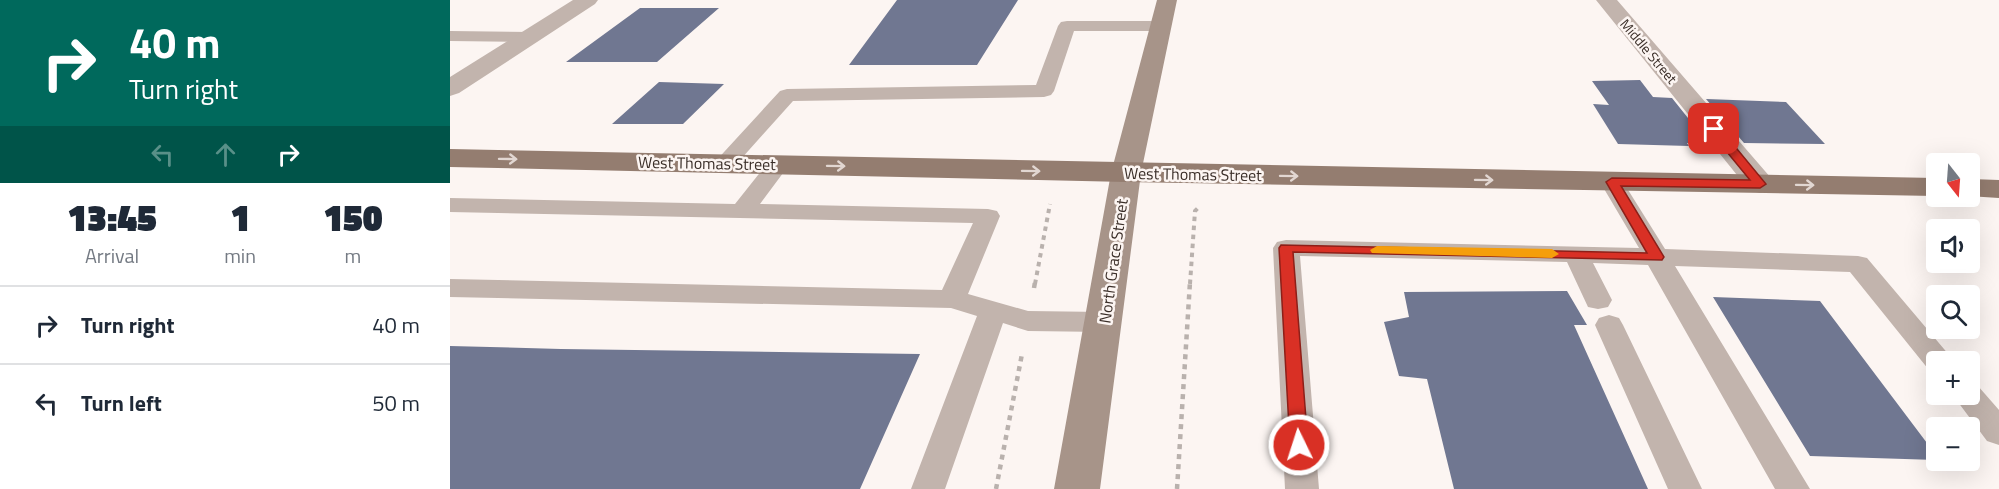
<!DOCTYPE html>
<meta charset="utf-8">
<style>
:root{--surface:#fff;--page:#f2f2f3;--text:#1f2937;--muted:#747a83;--line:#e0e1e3}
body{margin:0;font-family:"Titillium Web",sans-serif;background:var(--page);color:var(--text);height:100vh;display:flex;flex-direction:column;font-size:22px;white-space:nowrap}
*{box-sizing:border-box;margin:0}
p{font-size:20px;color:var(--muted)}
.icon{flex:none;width:33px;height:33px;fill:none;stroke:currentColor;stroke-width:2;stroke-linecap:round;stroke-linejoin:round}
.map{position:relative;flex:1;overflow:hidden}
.drawer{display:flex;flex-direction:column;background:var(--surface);width:450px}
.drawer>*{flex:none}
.banner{background:#00695c;color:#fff;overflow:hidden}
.needle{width:39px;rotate:163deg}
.tools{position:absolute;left:1476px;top:153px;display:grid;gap:12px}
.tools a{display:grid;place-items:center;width:54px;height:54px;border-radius:6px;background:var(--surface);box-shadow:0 6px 24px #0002;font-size:30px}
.pin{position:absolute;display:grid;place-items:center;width:51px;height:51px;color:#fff;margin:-26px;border-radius:12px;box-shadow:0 3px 9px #0006}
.me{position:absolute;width:66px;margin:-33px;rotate:356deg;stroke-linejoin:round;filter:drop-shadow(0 0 4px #0008)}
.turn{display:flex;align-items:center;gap:21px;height:126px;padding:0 30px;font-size:27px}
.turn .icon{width:78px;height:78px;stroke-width:2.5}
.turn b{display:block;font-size:42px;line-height:51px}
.lanes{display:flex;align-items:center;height:57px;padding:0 30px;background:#0003;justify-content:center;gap:30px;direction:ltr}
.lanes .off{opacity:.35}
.eta{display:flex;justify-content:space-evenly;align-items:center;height:102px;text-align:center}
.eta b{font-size:36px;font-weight:800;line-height:42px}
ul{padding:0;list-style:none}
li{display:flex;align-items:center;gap:18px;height:78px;padding:0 30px;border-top:2px solid var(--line)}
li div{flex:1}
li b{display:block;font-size:22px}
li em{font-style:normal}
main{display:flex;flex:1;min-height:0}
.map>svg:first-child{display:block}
.building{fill:#707791}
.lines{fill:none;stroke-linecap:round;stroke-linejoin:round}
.path-far1{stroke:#b9b1ad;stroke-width:4;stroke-dasharray:4.5 4.5;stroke-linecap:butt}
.path{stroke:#b9b1ad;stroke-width:4.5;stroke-dasharray:5 5;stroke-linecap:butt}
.lane{fill:#c2b4ad;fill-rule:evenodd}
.street{fill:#c2b4ad;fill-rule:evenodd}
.secondary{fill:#a79489;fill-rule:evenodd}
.primary{fill:#947d70;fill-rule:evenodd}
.oneway{stroke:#e2d7d2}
.route{fill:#d93025;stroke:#8d1f18;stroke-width:1.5}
.slow{fill:#f59e0b}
.labels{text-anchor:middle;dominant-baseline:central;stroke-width:5;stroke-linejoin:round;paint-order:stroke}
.far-street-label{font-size:14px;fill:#392d27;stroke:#fcf5f2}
.street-label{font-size:16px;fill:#392d27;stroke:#fcf5f2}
</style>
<main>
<section class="drawer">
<div class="banner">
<div class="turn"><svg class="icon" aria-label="right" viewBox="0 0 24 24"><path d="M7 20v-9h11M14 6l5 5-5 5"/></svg><div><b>40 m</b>Turn right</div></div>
<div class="lanes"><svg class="icon off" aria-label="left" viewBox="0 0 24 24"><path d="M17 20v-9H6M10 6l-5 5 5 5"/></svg><svg class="icon off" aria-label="ahead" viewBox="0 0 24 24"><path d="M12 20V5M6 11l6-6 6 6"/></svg><svg class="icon" aria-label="right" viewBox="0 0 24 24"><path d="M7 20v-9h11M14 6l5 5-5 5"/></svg></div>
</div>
<div class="eta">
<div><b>13:45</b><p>Arrival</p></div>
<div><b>1</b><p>min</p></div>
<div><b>150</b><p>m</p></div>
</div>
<ul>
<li><svg class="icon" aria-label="right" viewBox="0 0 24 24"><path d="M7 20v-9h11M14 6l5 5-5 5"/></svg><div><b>Turn right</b></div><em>40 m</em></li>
<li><svg class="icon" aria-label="left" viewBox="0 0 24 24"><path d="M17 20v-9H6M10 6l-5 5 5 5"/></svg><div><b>Turn left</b></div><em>50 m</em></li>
</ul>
</section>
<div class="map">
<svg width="1549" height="489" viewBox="0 0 1549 489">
<rect width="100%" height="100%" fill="#fcf5f2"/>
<!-- building -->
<path class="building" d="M447,0h121l-41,65h-128z
M190,8h79l-62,54h-91z
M1190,80l13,17 19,1 36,45h-21l2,3 -71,-2 -25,-40 16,1 -17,-24z
M209,82l65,2 -41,40h-71z
M1256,99l80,3 39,42 -81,-1z
M1117,291l20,34h-13l74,164h-194l-27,-110 -28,-3 -15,-54 25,-5 -5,-25z
M1263,297l107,4 116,154v5l-126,-4z
M0,346l111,3 359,5 -60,135h-410z"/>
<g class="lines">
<!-- path-far1 -->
<path class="path-far1" d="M585,284l15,-80
M740,284l5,-73 4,-4"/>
<!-- path -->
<path class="path" d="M584,288l1,-6
M546,489l26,-135
M727,489l13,-207"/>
<!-- lane -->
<path class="lane" d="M617,21h94l6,1 3,4 -3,4 -6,1h-87l-20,60 -3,4 -7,2 -251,4 -61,68 -8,2 -8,-2 -3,-5 67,-73 7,-2 249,-4 22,-59 3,-4z
M0,31l80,1 6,1 3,4 -3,4 -6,1 -80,-1z
M328,158l8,2 3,5 -29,39 228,5 9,2 3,5 -32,78 60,17 76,1 10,3 4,7 -4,7 -10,3 -76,-1 -25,-8 -58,166h-34l66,-173 -26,-8 -501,-11v-18l492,11 31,-67 -523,-11v-14l285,6 35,-44z
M1162,175l8,2 45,72 193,7 9,2 88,104h-19v10l-7,-2 -79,-98 -175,-6 135,223h-35l-127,-224 -55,-2 19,37 -4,7 -10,2 -10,-2 -21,-45 -267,-6 19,233h-34l-12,-241 4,-6 9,-2 353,8 -39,-66 4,-5z
M1159,315l10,3 4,7 79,164h-34l-73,-164 4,-7z
M1520,383l8,3 21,24v35l-12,-4 -35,-47h18z"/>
<!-- street -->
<path class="street" d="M123,0h25l-3,4 -136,89 -9,3v-19z
M1146,0h21l154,178 4,6 -4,6 -11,3 -11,-3z"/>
<!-- secondary -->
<path class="secondary" d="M707,0h20l-36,173 -41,316h-46l57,-316z"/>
<!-- primary -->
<path class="primary" d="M0,149l1486,29v18l-810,-14 -676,-15z
M1520,179l29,1v18l-31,-2z"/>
</g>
<!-- one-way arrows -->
<defs><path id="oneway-shaft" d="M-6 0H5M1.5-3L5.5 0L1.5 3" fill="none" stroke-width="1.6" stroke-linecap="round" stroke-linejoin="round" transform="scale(1.5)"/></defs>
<g class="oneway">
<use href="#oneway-shaft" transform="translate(58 159) rotate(1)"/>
<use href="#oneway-shaft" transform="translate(386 166) rotate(1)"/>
<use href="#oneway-shaft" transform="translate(581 171) rotate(1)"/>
<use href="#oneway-shaft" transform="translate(839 176) rotate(1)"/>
<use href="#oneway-shaft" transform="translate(1034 180) rotate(1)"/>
<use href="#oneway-shaft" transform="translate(1355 185) rotate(1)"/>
</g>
<!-- route -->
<path class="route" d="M1264,125l4,1 48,58 -6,4 -139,-2 43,71 -2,3 -369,-8 15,193 -3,5 -6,2 -6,-2 -3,-5 -11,-197 2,-3 366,8 -41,-71 6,-4 138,2 -42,-51z"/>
<!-- slow -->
<path class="slow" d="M927,246l175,3 7,5 -7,4 -180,-5 -2,-3z"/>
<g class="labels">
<!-- far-street labels -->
<g class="far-street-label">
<text transform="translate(1199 51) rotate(50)">Middle Street</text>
</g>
<!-- street labels -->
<g class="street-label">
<text transform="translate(257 163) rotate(1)">West Thomas Street</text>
<text transform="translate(743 174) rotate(1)">West Thomas Street</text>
<text transform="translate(663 261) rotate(-82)">North Grace Street</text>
</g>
</g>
</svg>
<div class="tools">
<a><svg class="needle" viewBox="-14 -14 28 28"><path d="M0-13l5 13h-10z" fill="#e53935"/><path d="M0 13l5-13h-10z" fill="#747a83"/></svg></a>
<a><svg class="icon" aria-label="sound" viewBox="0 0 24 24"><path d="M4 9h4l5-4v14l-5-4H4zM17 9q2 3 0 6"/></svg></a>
<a><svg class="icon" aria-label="search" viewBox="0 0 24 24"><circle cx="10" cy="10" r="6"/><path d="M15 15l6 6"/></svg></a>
<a>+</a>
<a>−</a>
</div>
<div class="pin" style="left:1264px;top:129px;background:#d93025"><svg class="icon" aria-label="arrive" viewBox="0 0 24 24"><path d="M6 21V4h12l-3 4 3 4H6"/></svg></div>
<svg class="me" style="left:849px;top:445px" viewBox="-20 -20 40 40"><circle r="17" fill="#d93025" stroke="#fff" stroke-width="3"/><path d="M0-11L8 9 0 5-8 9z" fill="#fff"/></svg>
</div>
</main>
